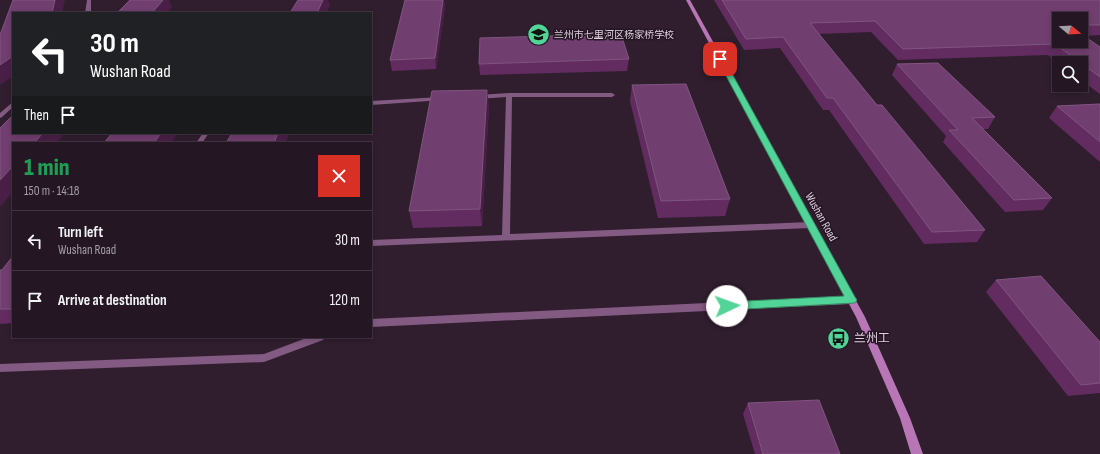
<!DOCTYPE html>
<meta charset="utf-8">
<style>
:root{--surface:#241623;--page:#2c1f2b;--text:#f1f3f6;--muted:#a39fa6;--line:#413541}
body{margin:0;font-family:"Sofia Sans Condensed","Noto Sans SC",sans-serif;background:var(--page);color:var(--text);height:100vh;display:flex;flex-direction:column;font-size:15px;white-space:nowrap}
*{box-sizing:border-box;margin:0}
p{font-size:13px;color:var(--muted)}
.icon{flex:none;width:22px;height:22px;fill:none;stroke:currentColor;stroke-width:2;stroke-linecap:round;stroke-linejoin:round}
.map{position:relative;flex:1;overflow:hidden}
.drawer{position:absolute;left:12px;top:142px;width:360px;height:196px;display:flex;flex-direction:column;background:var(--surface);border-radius:0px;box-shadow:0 2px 6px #0003,0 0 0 1px var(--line)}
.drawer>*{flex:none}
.guide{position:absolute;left:12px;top:12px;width:360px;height:122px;border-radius:0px;box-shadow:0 2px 6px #0003,0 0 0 1px var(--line);background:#202124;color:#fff;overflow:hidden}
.needle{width:26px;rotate:108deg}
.fabs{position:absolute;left:1052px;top:12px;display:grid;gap:8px}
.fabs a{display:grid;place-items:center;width:36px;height:36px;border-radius:0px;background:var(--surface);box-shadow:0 2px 6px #0003,0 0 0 1px var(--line);font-size:20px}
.pin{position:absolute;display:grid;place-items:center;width:34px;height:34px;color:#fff;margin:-17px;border-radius:8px;box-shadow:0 2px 6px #0006}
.me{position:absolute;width:44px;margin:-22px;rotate:87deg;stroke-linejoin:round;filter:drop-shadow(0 0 3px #0008)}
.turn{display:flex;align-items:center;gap:14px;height:84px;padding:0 12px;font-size:18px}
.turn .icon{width:52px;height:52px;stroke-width:2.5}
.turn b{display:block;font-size:28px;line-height:34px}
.then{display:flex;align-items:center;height:38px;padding:0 12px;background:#0003;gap:8px;font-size:15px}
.round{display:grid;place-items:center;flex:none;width:42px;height:42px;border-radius:0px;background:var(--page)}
.summary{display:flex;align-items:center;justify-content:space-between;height:68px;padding:0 12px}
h1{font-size:24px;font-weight:800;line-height:30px;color:#1e9e55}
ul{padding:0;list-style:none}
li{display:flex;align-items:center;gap:12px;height:60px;padding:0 12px;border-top:1px solid var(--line)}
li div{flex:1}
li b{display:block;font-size:15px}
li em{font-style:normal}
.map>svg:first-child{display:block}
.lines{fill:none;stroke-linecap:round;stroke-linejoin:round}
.lane{fill:#835a81;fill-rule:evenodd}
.street{fill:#835a81;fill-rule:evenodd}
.secondary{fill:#b876b6;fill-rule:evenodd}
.wall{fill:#622c61;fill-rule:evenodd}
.shaded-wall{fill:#491f48}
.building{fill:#703e6f;stroke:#815580}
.route{fill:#52d397;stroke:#358962}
.labels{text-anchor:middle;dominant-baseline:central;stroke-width:3;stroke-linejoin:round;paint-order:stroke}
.far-poi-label{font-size:10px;fill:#ded2dd;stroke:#261525;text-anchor:start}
.street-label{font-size:12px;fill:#ded2dd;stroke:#261525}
.poi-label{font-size:12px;fill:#ded2dd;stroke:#261525;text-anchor:start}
</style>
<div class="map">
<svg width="1100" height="454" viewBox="0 0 1100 454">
<rect width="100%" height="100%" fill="#301e2f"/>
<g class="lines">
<!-- lane -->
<path class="lane" d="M509,93h103l3,2 -3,2h-100l-2,137 300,-12 4,3 -4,3 -439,18v-6l131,-5 4,-138 -28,2 -3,-2 3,-2z
M441,97l3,2 -1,1 -72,5v-4z
M203,133h6l-7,10h-6z"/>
<!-- street -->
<path class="street" d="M87,0h4v13h-6z
M13,102v5l-11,10 -2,1v-5z
M851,296l3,2 1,2 -1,2 -3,2 -480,23v-8z
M309,337h16l-2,3 -59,22 -264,10v-8l264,-10z"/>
<!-- secondary -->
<path class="secondary" d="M686,0h4l175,317 45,101 13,36h-12l-11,-36 -44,-101z"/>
</g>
<!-- wall -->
<path class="wall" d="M405,0h39l1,7 -9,62 -44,2 -2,-11z
M714,0h386v35l-16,1 16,11v47l-19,-14v-17h-22l-11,-8 -150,5 -27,-28 -53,2 59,71 108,125 -8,12 -53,2 -95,-134h-6l-43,-62 -36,2zM1059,19h22v22z
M629,59l-2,12 -147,4 -1,-11z
M897,64l98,53 -7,12h-5l69,69 -9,12 -38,2 -62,-70 3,-6 -54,-61z
M632,85l98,114 -5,17 -67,2 -28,-117z
M1100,104v58l-51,-44 8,-12z
M489,106l-7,120 -69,2 -4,-17z
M13,256v67l-13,1v-54h2z
M996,280l104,62v51l-32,3 -82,-104z
M748,403l92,51h-85l-12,-40z"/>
<!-- shaded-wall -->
<path class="shaded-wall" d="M55,0h10l-3,13h-10z
M163,0h6l3,7 -5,6h-15z
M323,0h5l2,5 -4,8h-9z
M443,0h1l1,7 -9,62 -1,-11z
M13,56v20l-13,9v-20z
M487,90l2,16 -7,120 -2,-17z
M43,133h22l-9,10h-22z
M161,133h17l-7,10h-17z
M278,133h12l-5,10h-11z
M13,166v26l-13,15v-27z"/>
<!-- building -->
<path class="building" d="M13,0h42l-3,13h-39v43l-13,9v-30z
M130,0h33l-11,13h-35z
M298,0h25l-6,13h-27z
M405,0h38l-8,58 -45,2z
M722,0h378v25h-19v-6h-22v22h22v-7l19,13v30l-45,-33 -152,5 -28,-28 -65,2 67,82h5l103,125 -53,2 -99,-134h-6l-44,-61 -37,2z
M621,34l8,25 -150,5 1,-26z
M938,63l57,54 -23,1 80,80 -38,2 -65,-70h9l-61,-66z
M686,84l44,115 -69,2 -29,-116z
M487,90l-7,119 -71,2 23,-120z
M1100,104v38l-43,-36z
M13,115v18h30l-9,10h-21v23l-13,14v-52z
M112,133h49l-7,10h-50z
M232,133h46l-4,10h-48z
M13,256v53h-13v-39h2z
M1041,276l59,66v41l-19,2 -85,-105z
M819,400l21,54h-77l-15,-51z"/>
<!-- route -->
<path class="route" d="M718,58l6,1 131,238 2,3 -2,3 -128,7 -3,-1 -2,-3 2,-3 3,-1 117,-6 -127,-237z"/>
<!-- icons -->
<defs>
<symbol id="school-disc" viewBox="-11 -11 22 22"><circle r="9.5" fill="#52d397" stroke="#261525"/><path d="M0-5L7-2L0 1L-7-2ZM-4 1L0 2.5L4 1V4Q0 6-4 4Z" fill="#111"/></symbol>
<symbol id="bus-disc" viewBox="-11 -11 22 22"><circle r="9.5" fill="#52d397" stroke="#261525"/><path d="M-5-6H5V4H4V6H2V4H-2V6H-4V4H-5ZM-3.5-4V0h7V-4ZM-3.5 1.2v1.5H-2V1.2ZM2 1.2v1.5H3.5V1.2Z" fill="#111"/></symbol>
</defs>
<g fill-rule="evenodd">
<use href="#school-disc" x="526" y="22" width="25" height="25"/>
<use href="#bus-disc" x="826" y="326" width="25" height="25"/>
</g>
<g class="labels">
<!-- far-poi labels -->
<g class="far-poi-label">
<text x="554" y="35">兰州市七里河区杨家桥学校</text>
</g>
<!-- street labels -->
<g class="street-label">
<text transform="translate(821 217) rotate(61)">Wushan Road</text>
</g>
<!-- poi labels -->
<g class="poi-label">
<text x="854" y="338">兰州工</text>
</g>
</g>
</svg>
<div class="fabs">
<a><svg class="needle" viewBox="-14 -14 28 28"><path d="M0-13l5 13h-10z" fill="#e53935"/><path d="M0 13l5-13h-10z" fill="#a39fa6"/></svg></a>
<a><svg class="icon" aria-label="search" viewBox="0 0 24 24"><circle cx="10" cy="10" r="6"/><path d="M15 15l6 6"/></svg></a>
</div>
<div class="pin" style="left:720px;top:59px;background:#d93025"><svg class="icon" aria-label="arrive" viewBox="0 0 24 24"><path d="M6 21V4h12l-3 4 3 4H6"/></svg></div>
<svg class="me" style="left:727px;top:306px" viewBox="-20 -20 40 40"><circle r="19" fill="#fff"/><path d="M0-13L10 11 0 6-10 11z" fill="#52d397"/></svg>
<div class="guide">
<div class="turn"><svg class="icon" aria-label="left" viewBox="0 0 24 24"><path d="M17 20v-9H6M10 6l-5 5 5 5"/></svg><div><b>30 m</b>Wushan Road</div></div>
<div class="then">Then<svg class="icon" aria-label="arrive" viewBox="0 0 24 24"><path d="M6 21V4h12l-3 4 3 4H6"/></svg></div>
</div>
<section class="drawer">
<div class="summary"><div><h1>1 min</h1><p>150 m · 14:18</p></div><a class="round" style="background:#d93025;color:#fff"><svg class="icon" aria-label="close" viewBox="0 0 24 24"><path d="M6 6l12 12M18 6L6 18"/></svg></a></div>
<ul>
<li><svg class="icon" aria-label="left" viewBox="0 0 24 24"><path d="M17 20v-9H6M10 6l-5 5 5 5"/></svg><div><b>Turn left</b><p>Wushan Road</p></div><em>30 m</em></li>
<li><svg class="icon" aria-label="arrive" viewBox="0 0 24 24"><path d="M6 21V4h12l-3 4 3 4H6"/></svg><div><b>Arrive at destination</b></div><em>120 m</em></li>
</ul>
</section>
</div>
